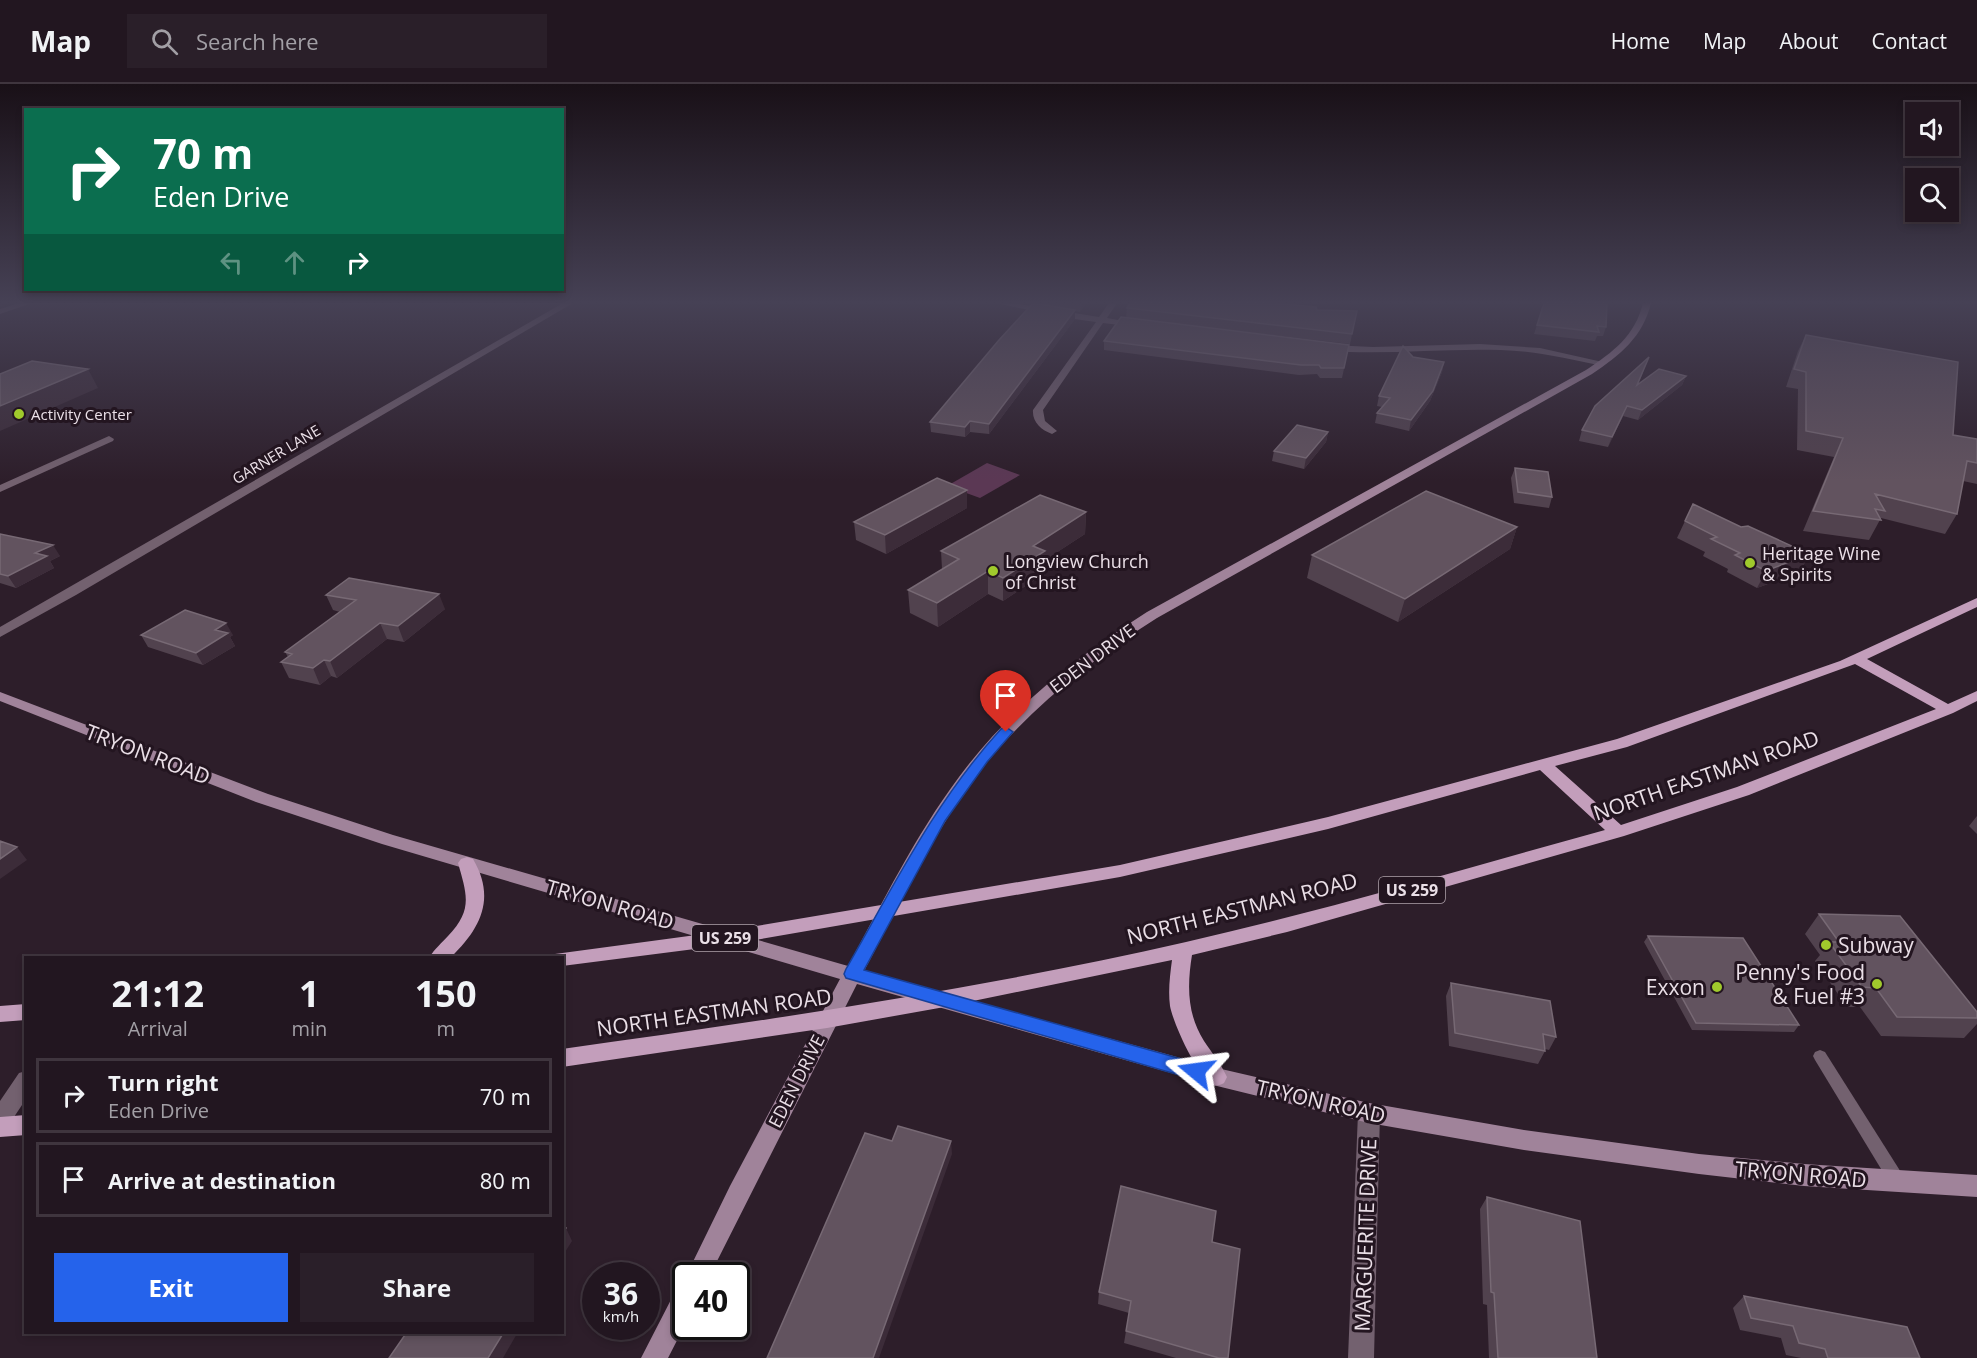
<!DOCTYPE html>
<style>
:root{--surface:#221620;--page:#2a1f29;--text:#f1f3f6;--muted:#a29fa5;--line:#3f353e;--accent:#2563eb}
body{margin:0;font-family:"Open Sans",sans-serif;background:var(--page);color:var(--text);height:100vh;display:flex;flex-direction:column;font-size:22px;white-space:nowrap}
*{box-sizing:border-box;margin:0}
p{font-size:20px;color:var(--muted)}
.icon{flex:none;width:33px;height:33px;fill:none;stroke:currentColor;stroke-width:2;stroke-linecap:round;stroke-linejoin:round}
.map{position:relative;flex:1;overflow:hidden}
.side{position:absolute;left:24px;top:872px;width:540px;height:378px;display:flex;flex-direction:column;background:var(--surface);border-radius:0px;box-shadow:0 3px 9px #0003,0 0 0 2px var(--line)}
.side>*{flex:none}
.guide{position:absolute;left:24px;top:24px;width:540px;height:183px;border-radius:0px;box-shadow:0 3px 9px #0003,0 0 0 2px var(--line);background:#0b6e4f;color:#fff;overflow:hidden}
.tools{position:absolute;left:1905px;top:18px;display:grid;gap:12px}
.tools a{display:grid;place-items:center;width:54px;height:54px;border-radius:0px;background:var(--surface);box-shadow:0 3px 9px #0003,0 0 0 2px var(--line);font-size:30px}
.speed{position:absolute;left:582px;top:1178px;display:flex;gap:12px;font-size:30px;font-weight:700;text-align:center}
.speed>*{display:grid;place-content:center;width:78px;height:78px;border-radius:50%;background:var(--surface);box-shadow:0 3px 9px #0003,0 0 0 2px var(--line);line-height:1}
.speed small{font-size:15px;font-weight:400}
.speed .limit{border:3px solid #111;border-radius:9px;background:#fff;color:#111}
.pin{position:absolute;display:grid;place-items:center;width:51px;height:51px;color:#fff;margin:-62px -26px;border-radius:50% 50% 50% 0;rotate:-45deg;box-shadow:0 0 6px #0007}
.pin .icon{rotate:45deg}
.me{position:absolute;width:66px;margin:-33px;rotate:286deg;stroke-linejoin:round;filter:drop-shadow(0 0 4px #0008)}
.turn{display:flex;align-items:center;gap:21px;height:126px;padding:0 30px;font-size:27px}
.turn .icon{width:78px;height:78px;stroke-width:2.5}
.turn b{display:block;font-size:42px;line-height:51px}
.lanes{display:flex;align-items:center;height:57px;padding:0 30px;background:#0003;justify-content:center;gap:30px;direction:ltr}
.lanes .off{opacity:.35}
.eta{display:flex;justify-content:space-evenly;align-items:center;height:102px;text-align:center}
.eta b{font-size:36px;font-weight:700;line-height:42px}
.primary-button{display:flex;gap:12px;margin-top:auto;padding:12px 30px}
.primary-button a{flex:1;height:69px;border-radius:0px;background:var(--accent);color:#fff;font-size:24px;font-weight:700;line-height:69px;text-align:center}
.primary-button a+a{background:var(--page);color:var(--text)}
ul{padding:0;list-style:none}
li{display:flex;align-items:center;gap:18px;height:75px;margin:0 12px 9px;padding:0 18px;border:3px solid var(--line);border-radius:0px}
li div{flex:1}
li b{display:block;font-size:22px}
li em{font-style:normal}
header{display:flex;align-items:center;gap:36px;box-sizing:border-box;height:84px;padding:0 30px;background:var(--surface);border-bottom:2px solid var(--line)}
header strong{font-size:28px}
nav{display:flex;gap:33px;margin-inline-start:auto;font-size:21px}
.search{width:420px;height:54px;background:var(--page);display:flex;align-items:center;gap:15px;box-sizing:border-box;padding:0 21px;border-radius:0px;color:var(--muted);font-size:22px}
.map>svg:first-child{display:block}
.green{fill:#5b3854}
.lines{fill:none;stroke-linecap:round;stroke-linejoin:round}
.lane{fill:#73616f;fill-rule:evenodd}
.street{fill:#73616f;fill-rule:evenodd}
.secondary{fill:#a0839a;fill-rule:evenodd}
.primary{fill:#c39ebb;fill-rule:evenodd}
.wall{fill:#51424e}
.shaded-wall{fill:#3c2c39}
.building{fill:#62535f;stroke:#776974;stroke-width:1.5}
.route{fill:#2563eb;stroke:#184099;stroke-width:1.5}
.poi-dot{fill:#a0ca2c;stroke:#231520;stroke-width:2}
.labels{text-anchor:middle;dominant-baseline:central;stroke-width:6;stroke-linejoin:round;paint-order:stroke}
.far-poi-label{font-size:15px;fill:#eadfe7;stroke:#231520;text-anchor:start}
.far-street-label{font-size:15px;fill:#eadfe7;stroke:#231520}
.shield{fill:#231520;stroke:#aea2ab;stroke-width:1.5}
.shield-label{font-size:16px;font-weight:bold;fill:#eadfe7}
.poi-label{font-size:18px;fill:#eadfe7;stroke:#231520;text-anchor:start}
.street-label{font-size:18px;fill:#eadfe7;stroke:#231520}
.near-street-label{font-size:21px;fill:#eadfe7;stroke:#231520}
.near-poi-label{font-size:21px;fill:#eadfe7;stroke:#231520;text-anchor:end}
</style>
<header>
<strong>Map</strong>
<div class="search"><svg class="icon" aria-label="search" viewBox="0 0 24 24"><circle cx="10" cy="10" r="6"/><path d="M15 15l6 6"/></svg>Search here</div>
<nav><a>Home</a><a>Map</a><a>About</a><a>Contact</a></nav>
</header>
<div class="map">
<svg width="1977" height="1274" viewBox="0 0 1977 1274">
<rect width="100%" height="100%" fill="#2d1e2a"/>
<!-- green -->
<path class="green" d="M987,379l33,12 -40,23 -33,-12z"/>
<g class="lines">
<!-- lane -->
<path class="lane" d="M1820,966l5,2 79,125 2,5 -2,5 -6,3 -6,-3 -77,-127 -2,-4 2,-4z"/>
<!-- street -->
<path class="street" d="M19,219h13l-32,11v-5z
M563,219h10l-497,292 -76,42v-10z
M996,219h17l86,14 10,-14h8l-10,15 33,6 -4,3 -33,-4 -60,87 2,11 12,10 -5,3c-11,-4 -20,-12 -19,-24l63,-88 -29,-4z
M1480,260l60,4 67,15 -5,3c-33,-7 -66,-15 -101,-16 -57,-2 -114,5 -171,1l-4,-3 4,-3 43,2z
M109,352l5,3 -1,2 -113,51v-7z
M26,987v28l-18,27 -8,3v-28l19,-28z
M1369,1019l8,3 3,7 -6,245h-26l10,-245 3,-7z"/>
<!-- secondary -->
<path class="secondary" d="M1643,219h8c-8,34 -31,52 -59,71l-435,244c-71,45 -137,98 -187,166 -41,58 -72,124 -106,187l353,97 152,35 155,27 175,24 105,10 173,11v22l-173,-11 -105,-12 -175,-24 -155,-27 -152,-37 -360,-102 -147,291 -24,1 44,-90 110,-207 -458,-135 -126,-42 -256,-101v-9l268,102 125,41 455,131c35,-64 67,-130 111,-189 50,-68 118,-120 188,-165l439,-242c27,-18 49,-34 57,-67z
M686,1201v38l-18,35h-27l36,-70z"/>
<!-- primary -->
<path class="primary" d="M1977,514v9l-110,52 81,45 29,-13v10l-24,12 -204,82 -125,41 -337,96 -95,23c-5,31 -5,59 12,86 8,12 17,23 23,36l-3,6c-4,2 -8,4 -13,1 -14,-9 -38,-61 -41,-78 -2,-15 0,-31 2,-46l-233,48 -112,20 -265,39v-18c209,-29 418,-60 624,-107 141,-32 280,-74 419,-112l-65,-60 -212,59 -208,48 -394,68 -164,21v-9h-8l1,-3 171,-23 394,-66 208,-48 289,-78 223,-78zM1855,580l81,45 -199,78 -116,38 -66,-59 72,-19z
M467,773l6,2c23,39 8,69 -22,98h-21c4,-8 12,-14 18,-21 25,-26 19,-41 10,-73l3,-4z
M26,920v16l-26,2v-16z
M26,1031v20l-26,2v-20z"/>
</g>
<!-- wall -->
<path class="wall" d="M1039,219h47l-6,9 -5,-1v8l-86,115 -19,-2 -5,5 -34,-5 -1,-10z
M1544,219l62,24 -3,9h-6l-2,5 -61,-7z
M1127,224l190,2 40,1 -7,33 -218,-25 217,26 -7,33h-22l-3,-4 -18,1 -195,-25v-9l22,-23z
M1806,251l147,100 24,4v45l-14,-3 -6,33 -12,20 -64,-16 -12,22 -66,-9 31,-74 -37,-7 1,-61 -12,-2 12,-36z
M1413,273l31,5 -2,10 -12,29 -21,30 -34,-8 2,-10 5,-6 -5,-1 2,-10z
M1649,273l-11,28 48,-9 -4,9 -44,35 -15,-4 -15,31 -29,-6 3,-11z
M1328,348l-2,10 -22,27 -32,-8 2,-10z
M1515,384l37,29 -3,11 -35,-5 -3,-25z
M967,424l-81,46 -30,-14 -2,-18z
M1086,428l-1,22 -40,26v13l-42,28 -15,-7 -50,33 -28,-14 -2,-23 34,-21 -1,-18z
M1685,437l56,6 68,27 -9,18 -43,16 -30,-16 1,-3 -25,-13 2,-4 -28,-14z
M1517,443l-7,22 -112,73 -91,-44 5,-23z
M0,450l60,22 -10,5 4,7 -38,20 -16,-5z
M326,511l119,14 -41,33 -17,-3 -50,39 -6,-2 -11,9 -31,-7 -8,-16 7,-5 -3,-5 55,-40 -7,-2z
M141,551h92l-3,2 5,9 -32,19 -55,-18z
M1977,732v18l-8,-8z
M1819,830l158,98v12l-13,14 -83,-2 -21,-29h-13l-32,-46 5,-6 -15,-21z
M1648,852l151,89 -5,7 -102,-2 -48,-88z
M1451,899l105,54 -7,13 -4,-1v2l-7,13 -89,-18 -3,-50z
M1487,1113l110,161h-108l-2,-53 -4,-1 -3,-95z
M1212,1158l16,116h-52l-52,-15 5,-30 -31,-9 1,-12z
M1744,1212l176,62h-119l-15,-3 -5,-17 -41,-8 -7,-22z"/>
<!-- shaded-wall -->
<path class="shaded-wall" d="M0,219h10l-10,4z
M1081,219h5l-6,9z
M1075,226v9l-86,115v-10z
M1444,278l-2,10 -12,29 -21,30 2,-11z
M88,285l10,19 -98,43v-25z
M1686,292l-4,9 -44,35 4,-10z
M1627,322l-4,10 -15,31 4,-10z
M970,337v11l-5,5v-10z
M1328,348l-2,10 -22,27 2,-11z
M967,406v18l-81,46 -1,-19z
M1086,428l-1,22 -40,26v13l-42,28v-23l30,-32z
M1517,443l-7,22 -112,73 7,-23z
M53,461l7,11 -10,5 4,7 -38,20 -8,-12 27,-23z
M1809,470l-9,18 -43,16 9,-17z
M988,487v23l-50,33 -1,-24z
M439,510l6,15 -41,33 -6,-16z
M226,539l7,12 -3,2 5,9 -32,19 -7,-12 19,-23z
M380,539l7,16 -50,39 -7,-17z
M324,576l7,16 -11,9 -7,-17z
M17,763l10,13 -27,19v-20z
M951,1057l1,13 -73,204h-6z
M566,1144l6,13 -10,16v-22z
M504,1248h14l-15,26h-15z"/>
<!-- building -->
<path class="building" d="M1033,219l42,7 -86,114 -19,-3 -5,6 -35,-5 69,-82z
M1130,219h144l42,4 1,3 40,1 -5,23 -225,-26z
M1544,219h63l-1,24 -9,-1 2,6 -62,-7z
M1121,233l228,28 -5,23h-23l-2,-3h-18l-197,-24z
M1806,251l152,27 -5,73 24,4v24l-10,-2 -10,53 -82,-20 10,17 -10,-2 6,11 -68,-9 30,-73 -37,-7v-59l-12,-3z
M1403,262l10,11 31,5 -11,29 -22,29 -34,-7 13,-15 -11,-2z
M1649,273l-12,28 22,-16 27,7 -44,34 -15,-4 -15,31 -30,-7 13,-24z
M32,277l56,8 -88,37v-32z
M1297,341l31,7 -22,26 -32,-7z
M1515,384l33,4 4,25 -34,-5z
M937,394l30,12 -82,45 -31,-13z
M1426,407l91,36 -112,72 -93,-44z
M1040,411l46,17 -53,34 12,5 -42,27 -15,-7 -51,32 -29,-13 51,-31 -18,-8z
M1693,420l48,23 7,-1 61,28 -43,17 -31,-16 5,-2 -29,-14 6,-2 -32,-16z
M0,450l53,11 -18,8 12,3 -39,20 -8,-2z
M349,494l90,16 -41,32 -18,-3 -50,38 -6,-1 -11,8 -32,-6 11,-8 -7,-2 71,-52 -30,-5z
M185,526l41,13 -11,7 13,3 -32,20 -55,-18z
M0,757l17,6 -17,12z
M1819,830l81,2 77,96v6l-80,-1 -21,-29 -14,-1 -33,-45h10z
M1648,852l95,2 56,87 -103,-2z
M1451,899l99,18 6,36 -13,-3 2,17 -90,-18z
M898,1042l53,15 -78,217h-106l98,-225 27,8z
M1121,1102l95,25 -4,31 28,7 -12,109h-9l-93,-27 5,-30 -32,-9z
M1487,1113l93,24 17,137h-99l-4,-65 -3,-1z
M562,1143l4,1 -4,7z
M1744,1212l163,31 13,31h-92l-3,-9 -26,-6 -6,-17 -42,-8z
M407,1248h97l-16,26h-99z"/>
<!-- sky -->
<linearGradient id="sky" x2="0" y2="1"><stop stop-color="#191017"/><stop offset="0.55" stop-color="#464155"/><stop offset="1" stop-color="#464155" stop-opacity="0"/></linearGradient>
<rect width="1977" height="397" fill="url(#sky)"/>
<!-- route -->
<path class="route" d="M1006,643l7,5 -26,30 -42,59 -81,149 332,93 7,2 2,6 -2,6 -7,3 -350,-102 -2,-4 2,-5c48,-84 90,-169 155,-240z"/>
<!-- markers -->
<g class="poi-dot">
<circle cx="19" cy="330" r="6"/>
<circle cx="1750" cy="479" r="6"/>
<circle cx="993" cy="487" r="6"/>
<circle cx="1826" cy="861" r="6"/>
<circle cx="1877" cy="900" r="6"/>
<circle cx="1717" cy="903" r="6"/>
</g>
<g class="labels">
<!-- far-poi labels -->
<g class="far-poi-label">
<text x="31" y="330">Activity Center</text>
</g>
<!-- far-street labels -->
<g class="far-street-label">
<text transform="translate(276 370) rotate(-31)">GARNER LANE</text>
</g>
<!-- shield labels -->
<g class="shield">
<rect x="1379" y="793" width="66" height="26" rx="4.5"/>
<rect x="692" y="841" width="66" height="26" rx="4.5"/>
</g>
<g class="shield-label">
<text x="1412" y="806">US 259</text>
<text x="725" y="854">US 259</text>
</g>
<!-- poi labels -->
<g class="poi-label">
<text x="1762" y="469">Heritage Wine<tspan x="1762" dy="21">&amp; Spirits</tspan></text>
<text x="1005" y="477">Longview Church<tspan x="1005" dy="21">of Christ</tspan></text>
</g>
<!-- street labels -->
<g class="street-label">
<text transform="translate(1092 574) rotate(-37)">EDEN DRIVE</text>
<text transform="translate(796 997) rotate(-63)">EDEN DRIVE</text>
</g>
<!-- near-street labels -->
<g class="near-street-label">
<text transform="translate(148 670) rotate(21)">TRYON ROAD</text>
<text transform="translate(1706 691) rotate(-19)">NORTH EASTMAN ROAD</text>
<text transform="translate(610 820) rotate(16)">TRYON ROAD</text>
<text transform="translate(1242 824) rotate(-14)">NORTH EASTMAN ROAD</text>
<text transform="translate(714 928) rotate(-8)">NORTH EASTMAN ROAD</text>
<text transform="translate(1321 1017) rotate(13)">TRYON ROAD</text>
<text transform="translate(1801 1090) rotate(5)">TRYON ROAD</text>
<text transform="translate(1365 1151) rotate(-88)">MARGUERITE DRIVE</text>
</g>
<!-- near-poi labels -->
<g class="near-poi-label">
<text x="1838" y="861" text-anchor="start">Subway</text>
<text x="1865" y="888">Penny's Food<tspan x="1865" dy="24">&amp; Fuel #3</tspan></text>
<text x="1705" y="903">Exxon</text>
</g>
</g>
</svg>
<div class="tools">
<a><svg class="icon" aria-label="sound" viewBox="0 0 24 24"><path d="M4 9h4l5-4v14l-5-4H4zM17 9q2 3 0 6"/></svg></a>
<a><svg class="icon" aria-label="search" viewBox="0 0 24 24"><circle cx="10" cy="10" r="6"/><path d="M15 15l6 6"/></svg></a>
</div>
<div class="speed"><div>36<small>km/h</small></div><div class="limit">40</div></div>
<div class="pin" style="left:1006px;top:648px;background:#d93025"><svg class="icon" aria-label="arrive" viewBox="0 0 24 24"><path d="M6 21V4h12l-3 4 3 4H6"/></svg></div>
<svg class="me" style="left:1196px;top:987px" viewBox="-20 -20 40 40"><path d="M0-17L14 15 0 8-14 15z" fill="#2563eb" stroke="#fff" stroke-width="4"/></svg>
<div class="guide">
<div class="turn"><svg class="icon" aria-label="right" viewBox="0 0 24 24"><path d="M7 20v-9h11M14 6l5 5-5 5"/></svg><div><b>70 m</b>Eden Drive</div></div>
<div class="lanes"><svg class="icon off" aria-label="left" viewBox="0 0 24 24"><path d="M17 20v-9H6M10 6l-5 5 5 5"/></svg><svg class="icon off" aria-label="ahead" viewBox="0 0 24 24"><path d="M12 20V5M6 11l6-6 6 6"/></svg><svg class="icon" aria-label="right" viewBox="0 0 24 24"><path d="M7 20v-9h11M14 6l5 5-5 5"/></svg></div>
</div>
<section class="side">
<div class="eta">
<div><b>21:12</b><p>Arrival</p></div>
<div><b>1</b><p>min</p></div>
<div><b>150</b><p>m</p></div>
</div>
<ul>
<li><svg class="icon" aria-label="right" viewBox="0 0 24 24"><path d="M7 20v-9h11M14 6l5 5-5 5"/></svg><div><b>Turn right</b><p>Eden Drive</p></div><em>70 m</em></li>
<li><svg class="icon" aria-label="arrive" viewBox="0 0 24 24"><path d="M6 21V4h12l-3 4 3 4H6"/></svg><div><b>Arrive at destination</b></div><em>80 m</em></li>
</ul>
<div class="primary-button"><a>Exit</a><a>Share</a></div>
</section>
</div>
